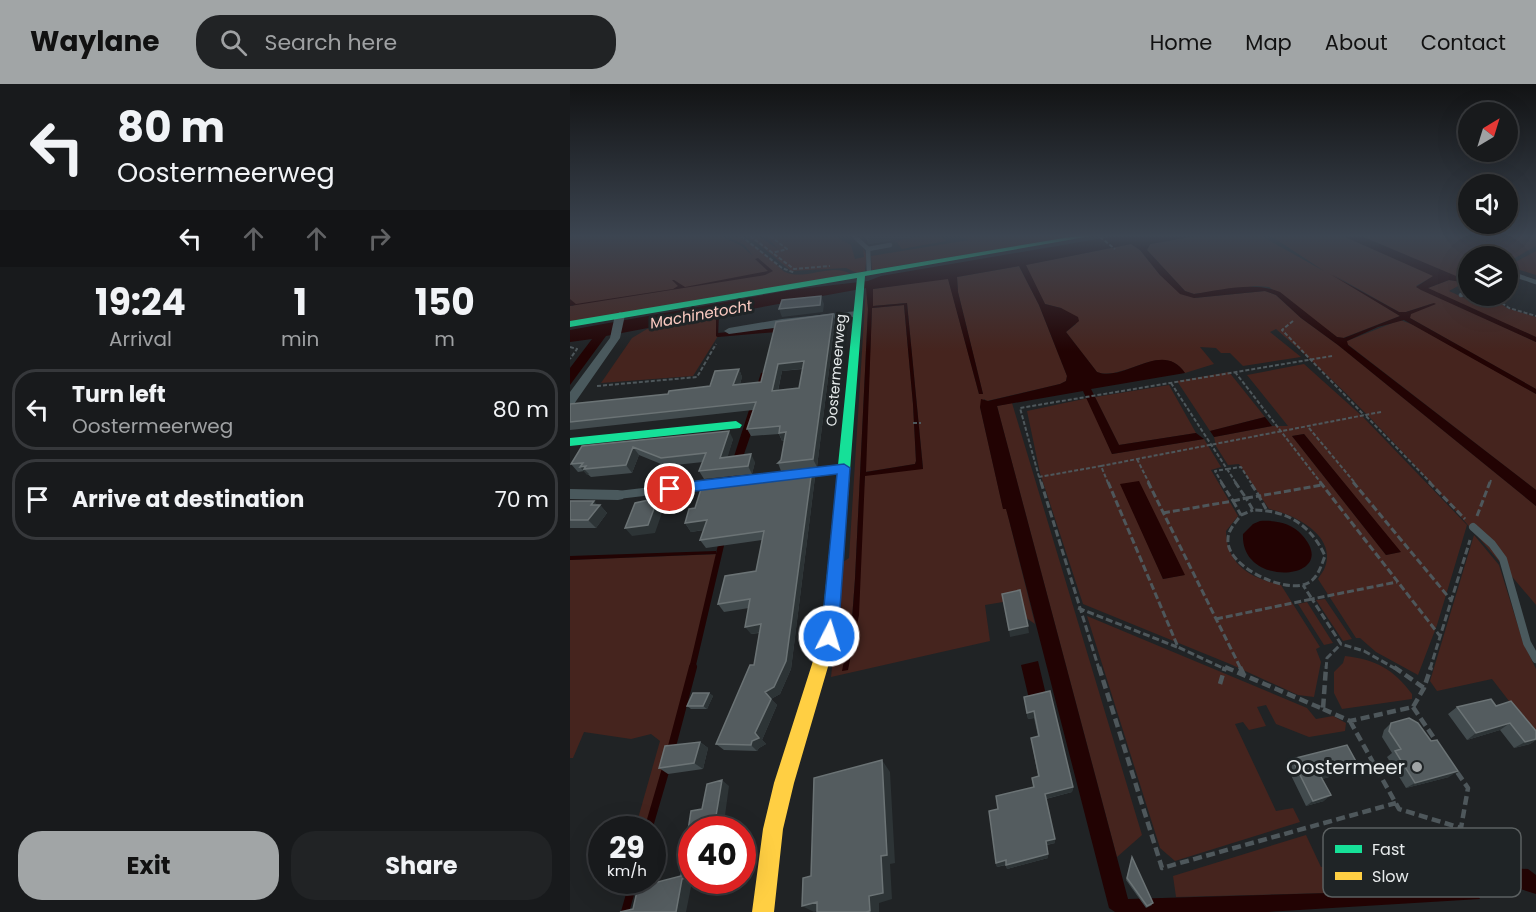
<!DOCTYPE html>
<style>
:root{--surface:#181a1c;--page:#212325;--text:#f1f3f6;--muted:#9fa1a3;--line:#36383b;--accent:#a1a5a6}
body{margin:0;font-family:Poppins,sans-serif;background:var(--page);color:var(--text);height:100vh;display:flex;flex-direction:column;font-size:22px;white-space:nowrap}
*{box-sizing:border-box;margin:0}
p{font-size:20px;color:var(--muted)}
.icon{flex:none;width:33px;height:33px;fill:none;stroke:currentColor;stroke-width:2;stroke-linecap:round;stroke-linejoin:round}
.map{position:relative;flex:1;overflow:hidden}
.sheet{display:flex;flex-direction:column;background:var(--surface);width:570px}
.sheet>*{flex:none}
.banner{background:#181a1c;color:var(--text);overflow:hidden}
.needle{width:39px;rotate:38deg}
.tools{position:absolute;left:888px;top:18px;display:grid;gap:12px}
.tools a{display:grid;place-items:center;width:60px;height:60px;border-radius:50%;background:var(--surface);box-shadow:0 6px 24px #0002,0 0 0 2px var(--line);font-size:30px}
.speed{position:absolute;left:18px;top:732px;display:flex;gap:12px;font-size:30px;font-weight:700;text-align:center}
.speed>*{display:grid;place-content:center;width:78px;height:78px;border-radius:50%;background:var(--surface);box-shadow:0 6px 24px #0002,0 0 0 2px var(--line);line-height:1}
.speed small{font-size:15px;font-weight:400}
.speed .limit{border:9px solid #d22;background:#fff;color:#111}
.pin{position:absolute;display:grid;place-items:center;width:51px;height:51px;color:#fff;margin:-26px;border:3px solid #fff;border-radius:50%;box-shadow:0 2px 6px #0007}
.me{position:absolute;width:66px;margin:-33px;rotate:5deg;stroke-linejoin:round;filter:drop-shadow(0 0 4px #0008)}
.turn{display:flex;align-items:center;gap:21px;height:126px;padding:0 18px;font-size:27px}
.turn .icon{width:78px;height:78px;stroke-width:2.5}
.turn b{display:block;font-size:42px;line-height:51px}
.lanes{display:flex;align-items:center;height:57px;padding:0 18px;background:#0003;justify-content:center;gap:30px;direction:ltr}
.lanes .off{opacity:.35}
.eta{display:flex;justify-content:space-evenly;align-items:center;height:102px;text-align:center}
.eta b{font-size:36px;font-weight:700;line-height:42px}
.action{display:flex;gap:12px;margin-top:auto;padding:12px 18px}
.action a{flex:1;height:69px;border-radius:24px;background:var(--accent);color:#111;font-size:24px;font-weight:700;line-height:69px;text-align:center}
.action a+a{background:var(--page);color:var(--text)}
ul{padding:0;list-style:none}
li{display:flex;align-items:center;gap:18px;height:81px;margin:0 12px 9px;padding:0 6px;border:3px solid var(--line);border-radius:24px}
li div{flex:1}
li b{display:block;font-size:22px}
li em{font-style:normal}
header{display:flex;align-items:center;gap:36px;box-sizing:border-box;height:84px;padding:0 30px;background:var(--accent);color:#111}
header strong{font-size:28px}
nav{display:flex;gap:33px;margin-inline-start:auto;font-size:21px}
.search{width:420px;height:54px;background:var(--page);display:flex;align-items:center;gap:15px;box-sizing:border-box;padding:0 21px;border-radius:24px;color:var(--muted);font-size:22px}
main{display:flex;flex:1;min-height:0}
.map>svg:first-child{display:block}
.green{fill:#45241e;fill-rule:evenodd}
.water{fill:#220303;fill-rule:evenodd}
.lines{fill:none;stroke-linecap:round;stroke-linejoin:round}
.stream-far2{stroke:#220303;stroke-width:4}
.stream-far1{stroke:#220303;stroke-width:6}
.stream{stroke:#220303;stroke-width:8}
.path-far2{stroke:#4e575b;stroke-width:2;stroke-dasharray:4 2;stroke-linecap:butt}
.path-far1{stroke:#4e575b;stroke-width:3;stroke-dasharray:7 3;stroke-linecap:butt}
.path{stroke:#4e575b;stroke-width:4.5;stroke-dasharray:9 4.5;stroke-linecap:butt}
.lane-far2{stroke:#4a595d;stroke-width:4.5}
.lane-far1{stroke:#4a595d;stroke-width:6}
.lane{stroke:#4a595d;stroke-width:8}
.street{fill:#4a595d;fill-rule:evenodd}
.fast{fill:#16e098;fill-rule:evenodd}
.slow{fill:#ffcf43;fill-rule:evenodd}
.wall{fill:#424b4e;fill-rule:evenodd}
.shaded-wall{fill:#2d3436}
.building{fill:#545c5f;stroke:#6b7375;stroke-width:1.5;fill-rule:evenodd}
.route{fill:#1a73e8;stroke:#114b97;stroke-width:1.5}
.poi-dot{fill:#a1a5a6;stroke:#1f2426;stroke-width:2}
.labels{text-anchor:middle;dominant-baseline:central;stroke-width:6;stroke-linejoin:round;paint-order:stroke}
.far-street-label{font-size:14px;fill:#e7ebec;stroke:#1f2426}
.far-water-label{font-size:15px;font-style:italic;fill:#fccbc2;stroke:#1f2426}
.near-poi-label{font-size:20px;fill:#e7ebec;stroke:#1f2426;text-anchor:end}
.key{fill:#1f2426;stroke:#5b6061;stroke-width:1.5}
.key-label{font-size:16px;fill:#e7ebec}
</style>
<header>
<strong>Waylane</strong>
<div class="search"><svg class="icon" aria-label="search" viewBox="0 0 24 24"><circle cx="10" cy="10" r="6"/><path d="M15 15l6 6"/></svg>Search here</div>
<nav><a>Home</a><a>Map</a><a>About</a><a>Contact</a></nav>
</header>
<main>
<section class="sheet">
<div class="banner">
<div class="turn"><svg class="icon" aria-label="left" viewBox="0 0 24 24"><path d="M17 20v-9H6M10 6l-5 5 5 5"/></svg><div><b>80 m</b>Oostermeerweg</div></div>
<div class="lanes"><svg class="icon" aria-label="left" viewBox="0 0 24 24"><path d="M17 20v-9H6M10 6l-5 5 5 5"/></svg><svg class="icon off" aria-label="ahead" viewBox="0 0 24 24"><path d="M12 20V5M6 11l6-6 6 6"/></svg><svg class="icon off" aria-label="ahead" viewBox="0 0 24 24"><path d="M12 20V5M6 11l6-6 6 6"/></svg><svg class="icon off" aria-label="right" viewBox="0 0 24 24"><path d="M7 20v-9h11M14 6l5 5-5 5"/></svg></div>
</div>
<div class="eta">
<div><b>19:24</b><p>Arrival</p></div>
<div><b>1</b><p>min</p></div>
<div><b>150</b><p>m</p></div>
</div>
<ul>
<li><svg class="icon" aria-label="left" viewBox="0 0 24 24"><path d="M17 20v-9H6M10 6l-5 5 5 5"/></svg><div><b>Turn left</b><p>Oostermeerweg</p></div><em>80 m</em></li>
<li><svg class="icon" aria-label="arrive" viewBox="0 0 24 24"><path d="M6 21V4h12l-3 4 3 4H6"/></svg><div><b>Arrive at destination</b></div><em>70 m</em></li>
</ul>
<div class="action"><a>Exit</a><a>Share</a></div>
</section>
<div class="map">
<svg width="966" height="828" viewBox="0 0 966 828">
<rect width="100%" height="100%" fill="#202325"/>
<!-- green -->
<path class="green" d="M0,152h151l21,10 11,10 -9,-11 -18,-9c21,0 34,13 48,26 4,3 7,8 11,10 20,9 47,-10 66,2l-281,48v-16h4l-4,-4z
M174,152h14l20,13 -13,-13h69l17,9 4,14 9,-2 -1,-9 4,8 -2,15 -8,2 -11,-5 -55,3 -35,-29z
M352,152h19l5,5 -44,8 -6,-8z
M391,152h116l-205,34 -1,-14 98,-16z
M626,152h65l63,35 -53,-35h72l85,36 6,4 -18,10 120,56v47l-126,-71v-4l24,-11 -28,9h-7l-67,-38 68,42 -57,22 -6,-1 -68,-50 -13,-1 -62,8 -9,-3 -38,-41 3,-6z
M791,152h175v10l-28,16v-6h-40v26z
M561,160l9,6 20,25 34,23 71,-7 11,4 25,23 37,27 198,161v99c-81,-96 -164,-194 -260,-276l-6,3 31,25 -58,9 -13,-13h-9l-5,-5 -16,-1 14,17 -29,9c-23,-33 -60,9 -88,-1l-31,-40 10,-8 -15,-16 -16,-4 -20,-39z
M966,167v24l-16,-5 -12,5v-9z
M449,182l20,39 28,71 -1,5 -6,3 -73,17 -3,-2 -4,8 23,101h3l29,116 -32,-22 -18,3 5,36 -159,36 12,-115 6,-4 17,-270 2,21 -13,270 -7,91 17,-195 58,-7 -16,-165 -34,3v-17l75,-11 31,116h4l-25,-102 -1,-15z
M879,196l19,3v5l-8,-3 -11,6 22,10 19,-5 17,12 29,9v20l-106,-46 -2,-3z
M334,221l9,99 3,57 -1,3 -50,8 7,-164z
M147,231l-1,21h2l-25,40 -92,7 31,-45 15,-9z
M830,236l14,5 122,69v96l-190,-147 1,-2z
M734,280l59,53 104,108 -30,100 -19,50 -42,-23 -16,-14h-4l-38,-59c2,-4 6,-8 7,-12 12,-32 -32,-53 -56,-58l-30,-45 -11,1 -12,-19 -2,-9 58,-11h16l-41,-51zM734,350l96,118 -14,3 -94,-119z
M659,288l36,45 -55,14 -33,-50z
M599,301l27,48 -77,12 -24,-48z
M518,314l24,56 92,-15 17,28 -10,3 27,46 -12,15c1,35 25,47 55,54l39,62 -4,2 5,13 -7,35 -16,-2 -68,-31 -147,-60 -43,-131 -13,-62zM551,400l63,90v1l-21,4z
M442,319l130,432 -25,22 -120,-451z
M904,451l25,30 24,77 13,27v67l-44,-57 -55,12 -7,-10z
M151,470l-33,133 -41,142h-12l25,-88 -9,-7 -20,5 -47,-7 -11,26h-3v-198z
M755,515l27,40 -9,2 -27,-41z
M737,518l26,41 -9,2 -26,-41z
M517,532l220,92 9,11 17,-3 13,7 -1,8 -36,6 -33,-13 -10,-19 -9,2 9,19 -17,4 -6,-8 -8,2 41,87 17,-3 7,14 -125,39 -15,-13z
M775,572c32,4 48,13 67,38v5l-70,10 -8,-16v-21l9,-9z
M736,751l15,32 97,-16 17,39 -259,7 -3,-21z"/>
<!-- water -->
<path class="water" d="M545,152h81l-46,8 -3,6 38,41 9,3c27,-4 60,-13 86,-2l57,45 7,1 56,-22 -70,-42 69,38h7l28,-9 2,1 -25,10 -1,4 126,71v5l-132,-74 -26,7 -31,14 1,4 188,145v16l-198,-161 -37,-27 -25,-23 -11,-4 -71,7 -14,-4 -20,-19 -20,-25 -9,-6 -105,21 19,39 16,4 17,9 1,4 -13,11 31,40c28,11 65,-33 88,1l-94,16 28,56 77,-12 8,6 -92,15 -29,-63 -86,15 131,493 307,-9c20,-15 33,-13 45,9l-214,13h-151l-6,-4 -100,-388 -3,-11h-3l-23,-102 1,-8 7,2 72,-17 6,-3 1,-5 -28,-71 -20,-39 -62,11 1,15 25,102h-4l-31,-115 -75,10v17l34,-3 16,166 -58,7 -6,139 -11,55 -6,1 10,-51 3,-41 13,-270 -2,-21 -147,27 -1,21h-2v-21l-110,21 -36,49v-17l22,-29 -22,3v-12l221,-40 77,-9 13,-5zM334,221l9,99 3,57 -1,3 -49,8 6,-164z
M773,152h18l107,45v2l-19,-3 -21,8 108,49v5l-115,-52 -5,-3 17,-11z
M188,174l15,13 -8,4 -195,31v-7l6,5 97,-15 5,-3 -6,-6h2l11,7 83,-16 -13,-12z
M195,288l-13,59 -16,46 -9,1 34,-105z
M695,333l7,9 -58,11 -4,-6z
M734,350l97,118 -15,3 -94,-119z
M569,397l46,94 -22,4 -43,-95z
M690,437c15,-1 32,2 42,14 41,45 -62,55 -59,-1l10,-10z
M146,467v3l-146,6v-4z
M468,577l9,38 -17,4 -9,-38z
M939,784l19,1 8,6v19l-19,-6 -11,-13z"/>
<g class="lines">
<!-- stream-far2 -->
<path class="stream-far2" d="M148,251l58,-5 -1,3"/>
<!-- stream-far1 -->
<path class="stream-far1" d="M122,585l30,-128"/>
<!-- stream -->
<path class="stream" d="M101,666l22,-83
M78,746l19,-65
M55,828l9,-32"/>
<!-- path-far2 -->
<path class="path-far2" d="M171,152l41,32 13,5
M180,152l44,33 36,-3
M200,152l17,13 -15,4
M530,153l15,12
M922,212l17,12 27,8
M723,237l-11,9 82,85
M0,263l7,2 -7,10
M665,288l86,111
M601,299l56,86
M27,302l100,-9 19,-33
M811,328l-16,3 66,68
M343,339h8
M739,344l46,55
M567,375l12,24
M657,385l9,14
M657,385l14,-2 10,16
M469,393l-19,-69 312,-52
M471,399l-2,-6 62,-11
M538,399l-7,-17 264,-51
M652,399l-7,-12 12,-2
M920,399l1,-3"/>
<!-- path-far1 -->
<path class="path-far1" d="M471,398l58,187
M538,398l70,165 47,22
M578,398l93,187
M651,398l12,19
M665,398l11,16
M750,398l120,154
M783,398l98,118
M859,398l36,37
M676,414l13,-2 -9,-14
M663,417l8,14c-5,7 -13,15 -13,24 -3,27 58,56 80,44 10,-5 13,-17 17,-27 -14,-31 -38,-46 -72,-46l-7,-12
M663,417l13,-3
M696,425l-7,-13 63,-11
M593,429l70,-12
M671,431l12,-5
M907,432l13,-34
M508,524l99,39
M646,535l96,-20 -9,-14
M655,583l4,2
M756,585l1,-11 14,-14
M826,585l-32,-18 -23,-7 -29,-45 85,-17
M860,585l40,-129"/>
<!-- path -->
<path class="path" d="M529,583l63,201 234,-65
M655,583l98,42 3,-42
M670,583l4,8
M824,583l30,21
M650,600l5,-17
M843,623l23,34
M753,625l27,12 63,-14 11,-19 7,-21
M780,637l49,88 62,19 7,-40 -13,-19"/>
<!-- lane-far2 -->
<path class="lane-far2" d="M284,152l14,13 22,-4
M298,165l1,24
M938,194l7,-3 21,7
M891,211l7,-3"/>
<!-- lane-far1 -->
<path class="lane-far1" d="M233,389l39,-4"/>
<!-- lane -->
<path class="lane" d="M48,411l93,-11
M903,443l19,17 11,15 24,84 9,16"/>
<!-- street -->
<path class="street" d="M287,227l4,1v4l-132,18 -5,-3 5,-3 53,-9z
M50,228l5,3 -5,23 -46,66 -4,1v-13l40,-54 5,-23z
M0,405l48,1 5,1 2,4 -2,4 -5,1 -48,-1z"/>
<!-- fast -->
<path class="fast" d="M506,152h15l-226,40 -26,337 -2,5 -6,2 -6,-2 -2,-5 34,-335 -287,49v-6z
M166,337l6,4 -2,3 -170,18v-8z"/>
<!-- slow -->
<path class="slow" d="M261,522l6,2 2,5 -2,23 -43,147 -11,46 -9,83h-22l11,-83 11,-46 47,-147 4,-28z"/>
</g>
<!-- wall -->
<path class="wall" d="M295,152h51l-47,8z
M263,230l2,8 -18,145 -36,4 -3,-8 3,-3 3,-19h-2l-3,-7 -28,2 -4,-7 6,-19 -183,20v-26l98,-10 42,-8 29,-17 3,8 -2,7 21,-2zM233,285l-4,19 -21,3 4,-20z
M163,355l-6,18 28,5 -3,12 -48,5 -5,-8 4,-9 -37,4 -27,-11 -7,18 -41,4 -7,-6 -6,1 -7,-8 11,-18z
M242,385l3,8 -24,192 -11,25 -9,5 6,6 -15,35 4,4 -7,4 -2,3 -33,-1 -8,-6 38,-79 5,-32 -8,1 -2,-26 -25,4 -6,-8 38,-33 6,-31 -56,8 -6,-8 4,-10 -13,2 -6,-9 10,-15z
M0,417l30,4 7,8 -11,15h-26z
M480,607l23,96 -1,5 -26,7 9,40v4l-8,2 1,13 -41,11 -1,-4 -9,2 -1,-4 2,-54 35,-22 -1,-9 6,-2 -7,-38 7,-2 -4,-18 -6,1 -4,-22z
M139,609l4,3 -6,13h-16l-4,-3z
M926,622l40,25v9l-6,4 -16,4 -14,-18 -33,10 -19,-26 9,-7z
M821,639l58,54 -43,11 -19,-31 5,-4 -10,-16 2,-7z
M130,658l8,6 -5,21 -35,5 -9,-6z
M722,675l66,6 -7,6 -29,8 2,22 -18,5 -20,-41z
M562,773l20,48 -6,3 -20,-28z"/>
<!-- shaded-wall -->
<path class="shaded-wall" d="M297,152h49l-47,8z
M251,212l3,8 -1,8 -41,5 -3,-8z
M263,230l2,8 -18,145 -4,-8z
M234,277l3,7 -25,3 -6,28 -4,-8 6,-27z
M169,285l3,8 -5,16 -4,-8z
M159,347l4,8 -8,27 -5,-8z
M216,348l3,8 -7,1 -3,-8z
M63,363l6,8 -7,18 -6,-8z
M181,370l4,8 -3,12 -4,-8z
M16,382l-2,3 5,5 -2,1 -7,-8z
M242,385l3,8 -24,192 -11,25 -9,5 6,6 -15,35 4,4 -7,4 -2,3 -6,-6 4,-12 10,-41z
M88,414l6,9 -9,26 -23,3 -7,-8z
M24,417l5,6 1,-2 7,8 -11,15 -8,-8 3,-15z
M137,436l6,8 -22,4 -6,-9z
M191,540l5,7 -15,3 -6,-7z
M458,542l1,7 -19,4 -1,-7z
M139,609l4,3 -6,13 -4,-3z
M464,627v7l-6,1 -1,-6z
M940,639l-10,7 -33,10 9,-7z
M966,655v1l-6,4 -16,4 11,-6z
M130,658l8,6 -5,21 -9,-6z
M312,676l8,12 5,91 -5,1 2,35 -13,4v9h-13l3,-16 12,-40z
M788,681l-7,6 -37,10 6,-6z
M888,687l-9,6 -43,11 9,-5z
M152,696l7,6 -6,44 -9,-2z
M503,703l-1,5 -27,7v-5z
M761,711l-7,6 -18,5 7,-5z
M164,740l7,5v1h-8z
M485,755v4l-9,2v-4z
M478,770v4l-41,11 -1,-4z
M436,776l1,4 -10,3 -1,-4z
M122,792v4h7l-7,2 -6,30h-10l6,-33z
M247,818l13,6 -16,4 -12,-6z"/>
<!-- building -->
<path class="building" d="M251,212l-1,9 -41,4 3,-9z
M263,230l-20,145 -35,4 3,-3 5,-28 -7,1 1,-7 -33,3 9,-27 -186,20v-18l98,-10 1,-3 41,-5 5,-15 24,-2 -6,16 28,-3 15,-60zM234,277l-5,27 -27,3 6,-27z
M159,347l-9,27 31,-4 -3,12 -49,5 7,-18 -45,5 -28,-11 -7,18 -42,4 2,-3 -6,1 3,-4 -12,1 11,-18z
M242,385l-26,192 -12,26 -9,5 6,7 -16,34 4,5 -7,3 -1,4 -35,-1 34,-79h4l7,-41 -16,3 5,-28 -32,5 7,-28 31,-5 8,-40 -64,9 7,-20 -22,3 4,-14 6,-1 8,-25z
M88,414l-10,27 -23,3 10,-25z
M0,417h24l-3,4h9l-12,15h-18z
M450,506l8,36 -19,4 -7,-36z
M480,607l23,96 -28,7 10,45 -9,2 2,13 -42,11v-5l-10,3 -7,-52 9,-2 -2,-13 38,-9 -2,-9 7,-2 -8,-38 8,-2 -5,-25 -7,2 -3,-16z
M123,609h16l-6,13h-16z
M921,615l5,7 15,-5 25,30v8l-11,3 -15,-19 -34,10 -19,-26z
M839,634l9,5 13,18 6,-1 21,31 -43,12 -20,-32 6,-2 -12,-18 2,-8z
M130,658l-6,21 -35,5 6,-22z
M777,661l11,20 -38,10 11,20 -18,6 -21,-42z
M312,676l5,95 -6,1 2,37 -14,3 1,15 -4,1h-49v-10l-15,4 1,-28 8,-2 3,-98z
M152,696l-8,48 20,-4 -1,6h-41v46l-10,3 -6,33h-56l13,-3 5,-22 43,-11 10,-65 11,-2 5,-25z
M562,773l21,46 -6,3 -20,-28z"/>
<!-- sky -->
<linearGradient id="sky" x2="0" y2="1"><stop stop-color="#121314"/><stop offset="0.57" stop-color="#3c4551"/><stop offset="1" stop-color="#3c4551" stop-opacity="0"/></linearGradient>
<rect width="966" height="267" fill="url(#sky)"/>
<!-- route -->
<path class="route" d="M274,380l6,4 -12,168 -3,6 -6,2 -6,-2 -2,-6 16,-162 -167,20 -7,-5 7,-5z"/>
<!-- markers -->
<circle class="poi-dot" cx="847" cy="683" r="6"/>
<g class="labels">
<!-- far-street labels -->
<g class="far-street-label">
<text transform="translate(266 286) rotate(-85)">Oostermeerweg</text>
</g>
<!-- far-water labels -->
<g class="far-water-label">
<text transform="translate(131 230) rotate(-10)">Machinetocht</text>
</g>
<!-- near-poi labels -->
<g class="near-poi-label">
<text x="835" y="683">Oostermeer</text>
</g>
</g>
<!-- legend -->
<rect x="753" y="744" width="198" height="69" rx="9" class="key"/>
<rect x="765" y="761" width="27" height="8" fill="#16e098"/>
<rect x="765" y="788" width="27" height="8" fill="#ffcf43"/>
<g class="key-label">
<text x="802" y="771">Fast</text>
<text x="802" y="798">Slow</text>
</g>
</svg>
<div class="tools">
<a><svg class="needle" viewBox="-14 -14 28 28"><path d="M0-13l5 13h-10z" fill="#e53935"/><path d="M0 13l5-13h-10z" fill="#9fa1a3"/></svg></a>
<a><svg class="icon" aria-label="sound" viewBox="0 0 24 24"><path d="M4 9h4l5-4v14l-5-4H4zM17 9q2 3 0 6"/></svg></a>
<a><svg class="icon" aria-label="layers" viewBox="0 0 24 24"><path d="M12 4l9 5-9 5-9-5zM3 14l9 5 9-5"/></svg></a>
</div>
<div class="speed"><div>29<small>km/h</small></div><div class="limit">40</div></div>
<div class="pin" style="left:100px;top:405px;background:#d93025"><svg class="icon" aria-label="arrive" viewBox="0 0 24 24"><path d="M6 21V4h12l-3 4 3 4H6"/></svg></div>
<svg class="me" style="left:259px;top:552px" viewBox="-20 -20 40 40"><circle r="17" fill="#1a73e8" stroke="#fff" stroke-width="3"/><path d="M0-11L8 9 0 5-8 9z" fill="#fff"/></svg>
</div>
</main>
